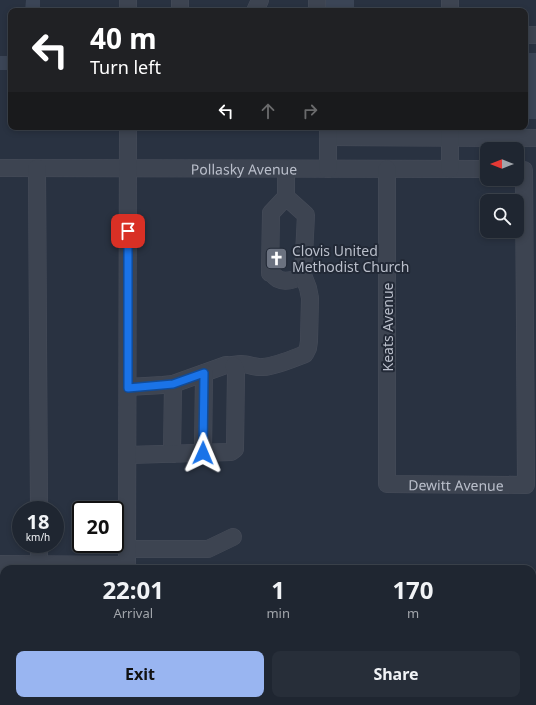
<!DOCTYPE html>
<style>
:root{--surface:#1f2631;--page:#272e39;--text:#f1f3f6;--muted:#a1a5ab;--line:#3c434d;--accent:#99b5f1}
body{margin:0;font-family:"Noto Sans",sans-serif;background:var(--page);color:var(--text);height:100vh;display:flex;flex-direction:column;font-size:15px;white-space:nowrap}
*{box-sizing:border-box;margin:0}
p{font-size:13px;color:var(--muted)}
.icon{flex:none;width:22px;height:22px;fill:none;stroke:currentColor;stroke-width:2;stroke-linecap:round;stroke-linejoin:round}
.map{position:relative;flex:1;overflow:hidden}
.drawer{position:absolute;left:0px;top:565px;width:536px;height:140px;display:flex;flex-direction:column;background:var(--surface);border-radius:12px 12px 0 0;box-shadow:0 2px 6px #0003,0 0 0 1px var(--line)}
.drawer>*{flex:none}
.top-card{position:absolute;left:8px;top:8px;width:520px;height:122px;border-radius:8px;box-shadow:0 2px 6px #0003,0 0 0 1px var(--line);background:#202124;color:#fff;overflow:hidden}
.needle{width:26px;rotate:270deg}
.tools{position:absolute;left:480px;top:142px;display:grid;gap:8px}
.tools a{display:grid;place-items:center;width:44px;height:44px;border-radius:8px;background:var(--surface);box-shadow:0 2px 6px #0003,0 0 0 1px var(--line);font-size:20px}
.speed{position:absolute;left:12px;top:501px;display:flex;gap:8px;font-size:20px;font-weight:700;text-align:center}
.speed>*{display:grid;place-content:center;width:52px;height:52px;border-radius:50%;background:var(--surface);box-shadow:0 2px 6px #0003,0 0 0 1px var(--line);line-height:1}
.speed small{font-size:10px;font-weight:400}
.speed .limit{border:2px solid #111;border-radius:6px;background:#fff;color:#111}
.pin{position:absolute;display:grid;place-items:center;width:34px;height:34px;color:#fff;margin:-17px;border-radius:8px;box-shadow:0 2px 6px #0006}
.me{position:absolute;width:44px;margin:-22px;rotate:1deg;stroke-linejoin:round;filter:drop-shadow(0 0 3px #0008)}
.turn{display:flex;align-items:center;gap:14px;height:84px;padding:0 16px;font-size:18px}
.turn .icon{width:52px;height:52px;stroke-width:2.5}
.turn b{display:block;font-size:28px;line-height:34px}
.lanes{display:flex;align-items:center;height:38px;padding:0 16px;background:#0003;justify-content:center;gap:20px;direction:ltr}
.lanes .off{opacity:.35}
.eta{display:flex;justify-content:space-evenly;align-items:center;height:68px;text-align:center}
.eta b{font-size:24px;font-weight:700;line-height:28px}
.button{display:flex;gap:8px;margin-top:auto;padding:8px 16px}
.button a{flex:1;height:46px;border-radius:8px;background:var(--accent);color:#111;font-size:16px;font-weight:700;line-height:46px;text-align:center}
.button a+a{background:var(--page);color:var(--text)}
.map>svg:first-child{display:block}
.building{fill:#3b4556}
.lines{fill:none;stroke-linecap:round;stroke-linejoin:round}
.minor-casing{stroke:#474d5a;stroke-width:18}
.minor{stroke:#3d4451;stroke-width:17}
.route-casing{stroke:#114b97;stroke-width:10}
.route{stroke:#1a73e8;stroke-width:7}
.labels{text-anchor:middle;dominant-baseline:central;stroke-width:4;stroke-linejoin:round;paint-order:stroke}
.street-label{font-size:14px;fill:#babfcb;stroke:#222936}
.poi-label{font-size:14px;fill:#babfcb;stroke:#222936;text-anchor:start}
</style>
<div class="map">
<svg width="536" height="705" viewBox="0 0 536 705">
<rect width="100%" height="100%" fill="#293241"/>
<!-- building -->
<path class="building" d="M26,0h14v11h-15z
M322,0h32v11h-32z
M525,53h11v66h-11z
M0,56h11v14h-11z"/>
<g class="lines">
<defs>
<g id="minor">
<path d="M450,0v11"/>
<path d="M128,11v-11"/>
<path d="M180,11v-11"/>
<path d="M255,11l5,-11"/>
<path d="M317,11v-11"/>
<path d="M525,35h11"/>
<path d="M328,137l208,1"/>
<path id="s1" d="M0,168l487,1"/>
<path d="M37,168l2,342"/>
<path d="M286,169v28l-15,16 -1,60c3,1 5,4 8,6 8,4 18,0 25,-4l3,-60 -20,-18"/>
<path d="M328,169v-42"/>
<path id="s2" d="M387,169v315l139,1 -2,-315"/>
<path d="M450,169v-42"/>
<path d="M128,387l35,-2 10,-1 53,-19c6,1 10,-1 15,-1 8,0 15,4 22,3 13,-1 29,-8 42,-13l3,-6 1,-7 1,-43 -2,-10 -5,-13"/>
<path d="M203,453l1,-80"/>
<path d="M172,454l1,-70"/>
<path d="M128,455l103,-3 4,-3 1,-78 -2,-5"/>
<path d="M39,544v20"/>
<path d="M127,549h81l25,-12"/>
<path d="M0,564l127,1 1,-438"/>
<path d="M0,663h4"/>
<path d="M532,664h4"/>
<path d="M43,701l2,2 182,2"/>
<path d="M246,705v-4"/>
<path d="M301,705l3,-4"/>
</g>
</defs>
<!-- minor casing -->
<use href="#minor" class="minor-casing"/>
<!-- minor -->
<use href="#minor" class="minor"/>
</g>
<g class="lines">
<defs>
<path id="route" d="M128,231v157l34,-3 11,-1 31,-11 -1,80"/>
</defs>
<!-- route casing -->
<use href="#route" class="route-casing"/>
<!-- route -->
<use href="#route" class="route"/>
</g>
<!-- icons -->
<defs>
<symbol id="church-square" viewBox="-11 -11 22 22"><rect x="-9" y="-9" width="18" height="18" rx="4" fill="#6b7280" stroke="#222936"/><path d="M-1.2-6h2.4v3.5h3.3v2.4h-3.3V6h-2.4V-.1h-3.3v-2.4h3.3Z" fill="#fff"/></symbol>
</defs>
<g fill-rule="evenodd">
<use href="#church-square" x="264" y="246" width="25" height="25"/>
</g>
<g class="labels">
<!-- street labels -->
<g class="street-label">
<text stroke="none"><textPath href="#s1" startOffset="244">Pollasky Avenue</textPath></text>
<text transform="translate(387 327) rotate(-90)">Keats Avenue</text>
<text stroke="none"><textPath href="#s2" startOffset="384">Dewitt Avenue</textPath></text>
</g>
<!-- poi labels -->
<g class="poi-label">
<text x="292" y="250">Clovis United<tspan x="292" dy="16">Methodist Church</tspan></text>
</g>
</g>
</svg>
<div class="tools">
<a><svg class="needle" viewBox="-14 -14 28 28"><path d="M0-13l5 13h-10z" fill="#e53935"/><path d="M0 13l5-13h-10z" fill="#a1a5ab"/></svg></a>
<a><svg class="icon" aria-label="search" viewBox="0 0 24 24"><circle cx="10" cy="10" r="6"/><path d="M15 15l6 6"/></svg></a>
</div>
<div class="speed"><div>18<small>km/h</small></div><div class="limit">20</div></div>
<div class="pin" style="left:128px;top:231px;background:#d93025"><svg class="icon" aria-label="arrive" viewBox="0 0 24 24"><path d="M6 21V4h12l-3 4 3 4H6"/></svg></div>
<svg class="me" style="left:203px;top:453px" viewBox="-20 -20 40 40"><path d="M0-17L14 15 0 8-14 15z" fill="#1a73e8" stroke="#fff" stroke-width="4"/></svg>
<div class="top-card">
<div class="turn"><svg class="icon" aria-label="left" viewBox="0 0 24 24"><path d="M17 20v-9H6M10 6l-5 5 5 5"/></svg><div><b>40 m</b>Turn left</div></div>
<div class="lanes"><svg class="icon" aria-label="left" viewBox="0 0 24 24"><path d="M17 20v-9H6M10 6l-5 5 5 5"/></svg><svg class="icon off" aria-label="ahead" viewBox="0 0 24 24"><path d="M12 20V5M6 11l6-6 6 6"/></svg><svg class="icon off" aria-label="right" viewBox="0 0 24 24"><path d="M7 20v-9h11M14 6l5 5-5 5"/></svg></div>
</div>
<section class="drawer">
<div class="eta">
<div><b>22:01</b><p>Arrival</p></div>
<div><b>1</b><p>min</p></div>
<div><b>170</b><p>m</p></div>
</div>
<div class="button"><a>Exit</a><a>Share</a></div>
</section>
</div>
